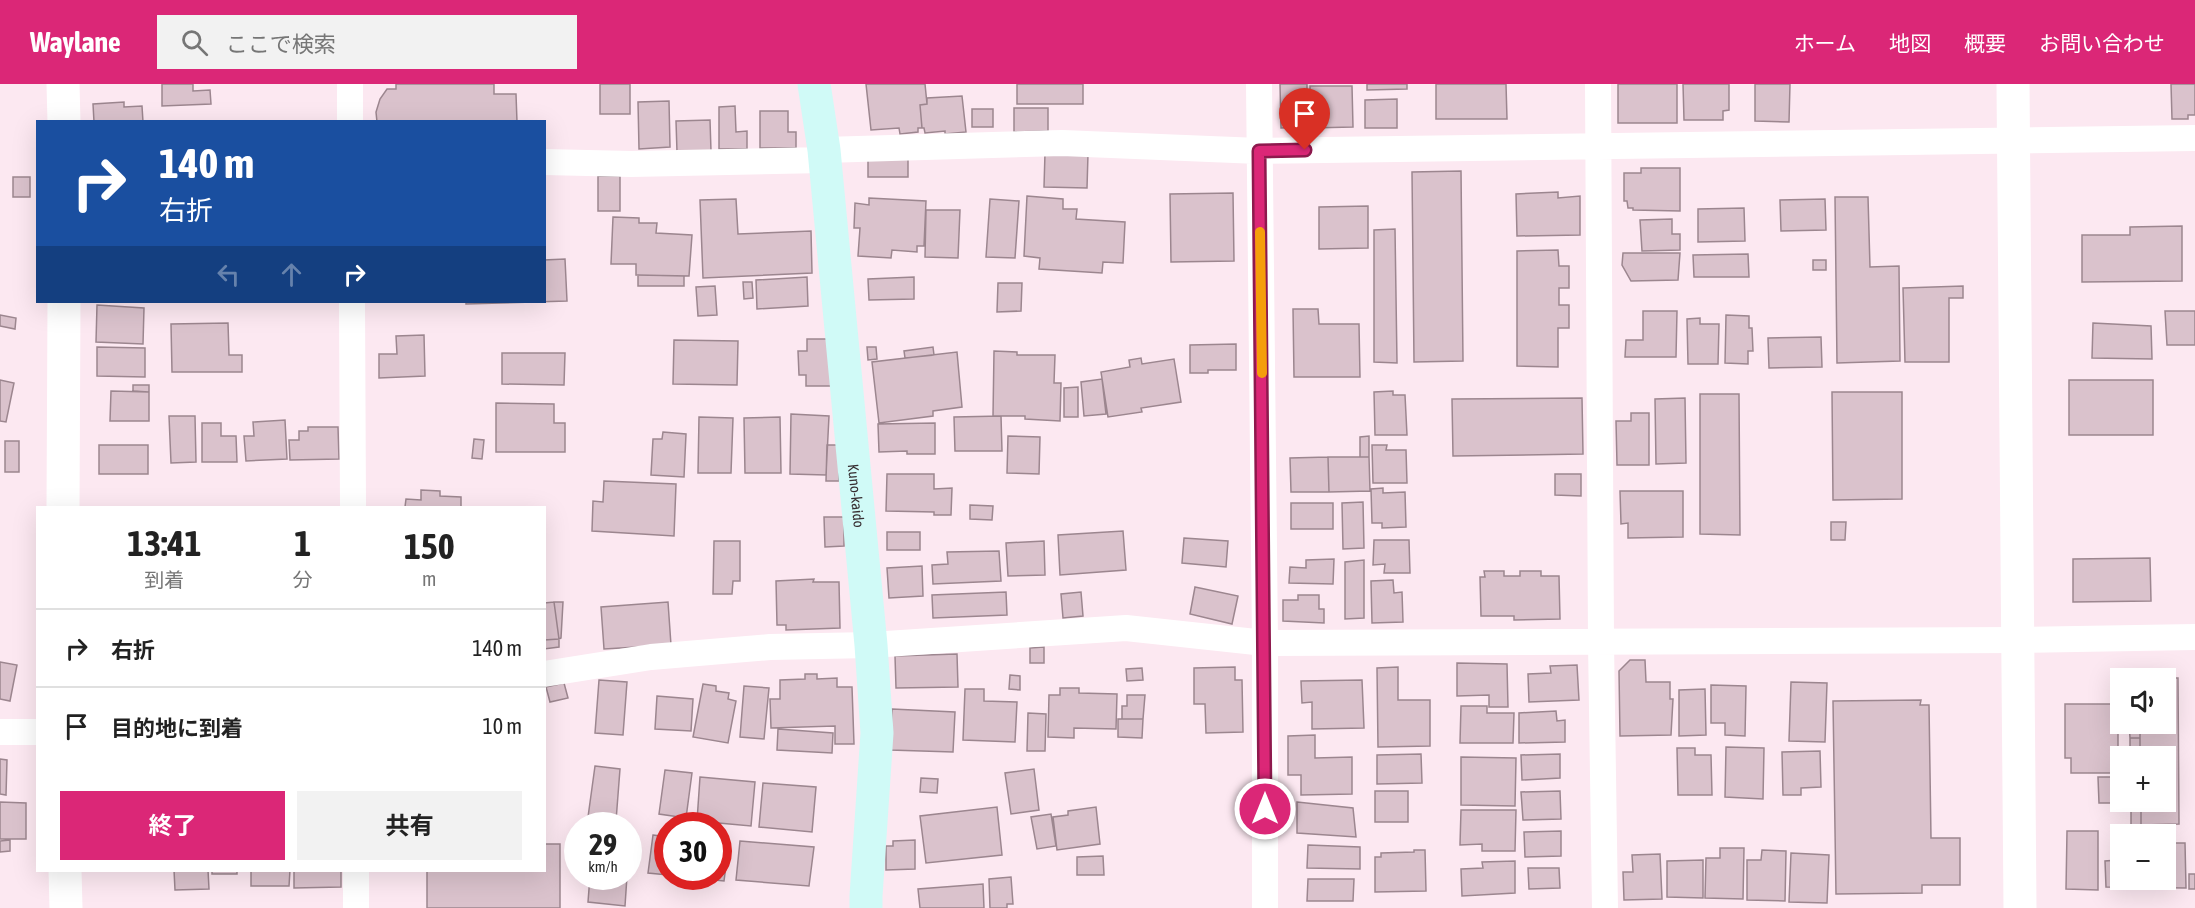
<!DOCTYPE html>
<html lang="ja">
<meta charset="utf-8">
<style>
:root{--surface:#fff;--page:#f2f2f2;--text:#222;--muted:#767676;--line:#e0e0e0;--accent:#db2777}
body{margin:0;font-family:"Asap Condensed","Noto Sans JP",sans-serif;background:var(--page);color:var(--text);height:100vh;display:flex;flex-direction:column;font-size:22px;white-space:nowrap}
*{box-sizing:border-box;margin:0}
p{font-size:20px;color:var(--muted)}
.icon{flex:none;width:33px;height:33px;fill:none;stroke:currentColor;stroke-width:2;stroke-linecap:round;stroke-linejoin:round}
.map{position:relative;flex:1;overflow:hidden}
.details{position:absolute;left:36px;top:422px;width:510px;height:366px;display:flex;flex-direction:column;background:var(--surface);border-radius:0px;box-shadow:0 6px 24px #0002}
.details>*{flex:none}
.banner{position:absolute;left:36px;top:36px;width:510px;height:183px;border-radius:0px;box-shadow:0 6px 24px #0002;background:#1a4fa0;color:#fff;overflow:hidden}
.controls{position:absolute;left:2110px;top:584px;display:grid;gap:12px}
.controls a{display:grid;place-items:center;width:66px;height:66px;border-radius:0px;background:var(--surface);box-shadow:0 6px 24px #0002;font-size:30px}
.speed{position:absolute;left:564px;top:728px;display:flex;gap:12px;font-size:30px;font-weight:700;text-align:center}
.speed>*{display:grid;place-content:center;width:78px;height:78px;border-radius:50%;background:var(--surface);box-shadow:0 6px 24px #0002;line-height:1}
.speed small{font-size:15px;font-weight:400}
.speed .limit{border:9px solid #d22;background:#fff;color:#111}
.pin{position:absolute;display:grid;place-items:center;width:51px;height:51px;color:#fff;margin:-62px -26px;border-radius:50% 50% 50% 0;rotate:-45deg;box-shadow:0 0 6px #0007}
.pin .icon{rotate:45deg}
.me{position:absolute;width:66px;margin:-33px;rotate:0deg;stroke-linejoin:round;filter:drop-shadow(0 0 4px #0008)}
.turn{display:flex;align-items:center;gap:21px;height:126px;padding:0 24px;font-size:27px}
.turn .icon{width:78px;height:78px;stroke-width:2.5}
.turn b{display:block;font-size:42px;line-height:51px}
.lanes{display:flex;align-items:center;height:57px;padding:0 24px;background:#0003;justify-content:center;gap:30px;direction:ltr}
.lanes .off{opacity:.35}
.eta{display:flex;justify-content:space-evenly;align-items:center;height:102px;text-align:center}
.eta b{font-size:36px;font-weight:700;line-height:42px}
.action{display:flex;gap:12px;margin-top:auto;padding:12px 24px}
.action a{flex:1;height:69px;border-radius:0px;background:var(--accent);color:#fff;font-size:24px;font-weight:700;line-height:69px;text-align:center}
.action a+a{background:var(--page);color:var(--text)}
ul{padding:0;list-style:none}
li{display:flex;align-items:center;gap:18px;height:78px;padding:0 24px;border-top:2px solid var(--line)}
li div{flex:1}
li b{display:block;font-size:22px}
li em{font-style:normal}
header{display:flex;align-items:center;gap:36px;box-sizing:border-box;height:84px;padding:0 30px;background:var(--accent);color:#fff}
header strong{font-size:28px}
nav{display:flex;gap:33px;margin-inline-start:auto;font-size:21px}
.search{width:420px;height:54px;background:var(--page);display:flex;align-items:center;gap:15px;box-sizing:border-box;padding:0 21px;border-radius:0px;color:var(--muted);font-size:22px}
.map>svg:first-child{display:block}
.building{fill:#dac2cc;stroke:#9c868f;stroke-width:1.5}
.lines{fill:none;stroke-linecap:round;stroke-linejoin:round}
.minor{stroke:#fff;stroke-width:26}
.tertiary{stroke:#fff;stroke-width:33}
.secondary{stroke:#d0faf7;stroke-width:33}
.route-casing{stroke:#8e194d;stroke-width:15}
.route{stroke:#db2777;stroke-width:10}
.slow{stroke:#f59e0b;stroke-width:10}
.labels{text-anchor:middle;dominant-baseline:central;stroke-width:6;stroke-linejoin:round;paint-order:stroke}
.street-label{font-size:15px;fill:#362d31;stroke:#fce8f1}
</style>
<header>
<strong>Waylane</strong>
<div class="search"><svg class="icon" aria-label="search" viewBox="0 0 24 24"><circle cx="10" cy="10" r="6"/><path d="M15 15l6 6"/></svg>ここで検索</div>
<nav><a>ホーム</a><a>地図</a><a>概要</a><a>お問い合わせ</a></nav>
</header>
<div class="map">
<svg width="2195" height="824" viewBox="0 0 2195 824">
<rect width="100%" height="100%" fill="#fce8f1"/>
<!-- building -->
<path class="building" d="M162,0h31v7l17,-1 1,14 -49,2z
M396,0h98v10h22l1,28h-140l-1,-10 4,-13 7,-10h9z
M600,0h30v30h-30z
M866,0h59l2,20 -7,1 2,23h-4v4l-18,2 -1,-6 -28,2z
M1017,0h66v20h-66z
M1280,0h27v43l-26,1z
M1367,0h40v5l-40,1z
M1436,0h70l1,35h-71z
M1618,0h59v39h-59z
M1683,0h46v26l-6,1v9h-39z
M1755,0h35l-1,38 -34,-1z
M2171,0h24v31h-7v4h-16z
M1310,2h42l1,41 -43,1z
M962,12l4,36 -21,2v-3l-20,2 -1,-5h-2l-2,-23 7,-1v-6z
M1397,15v29h-32v-28z
M669,17l1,46 -31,2 -1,-47z
M124,18v5l18,-1 1,16h-49l-1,-18z
M735,22l1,26 11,-1v18h-28v-42z
M1014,24h34v23l-34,1z
M972,25h21v18h-21z
M760,27h28v21h8v16h-36z
M710,36l1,31 -34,1 -1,-31z
M908,68v25h-40v-24z
M1045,69l43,1 -1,34 -43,-1z
M1641,84h39v43l-47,-1v-2h-5l-1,-7h-3v-28h17z
M1461,87l2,190 -49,1 -2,-190z
M598,92h22v35h-22z
M13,93h17v20h-17z
M1558,108v6l22,-2v39l-63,1 -1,-42z
M1233,109l1,68 -63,1 -1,-68z
M1027,112l36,3v10h14l-1,10 49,3 -2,41 -20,-1 -1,11 -63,-4 1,-11 -16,-2z
M1835,113h33l2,70 29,-1 1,95 -63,2z
M869,114l57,3 -2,45h-7v6l-25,-2 -1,8 -33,-2 2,-28h-6l1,-25 14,2z
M736,115l2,35 73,-3 1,42 -109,5 -3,-78z
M990,115l29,2 -4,57 -29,-1z
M1825,115l1,31 -45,1 -1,-31z
M1368,122v42l-49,1v-42z
M1744,124l1,33 -47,1v-33z
M926,126h34l-2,48 -33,-1z
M613,133l26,1v5h18l-1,10 36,2 -3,41 -53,-1v-11h-25z
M1672,135v15h8v16l-38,1 -2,-31z
M2182,142v55l-100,1v-47h48v-8z
M1395,145l2,134 -23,-1v-132z
M1558,166l1,16h10v22h-10v17h10v23h-11v39l-41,-1v-115z
M1623,169h57l-2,27 -47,1 -9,-16z
M1748,170l1,23h-55l-1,-22z
M565,175l2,42 -101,3v-2h78v-42z
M1813,176h13v10h-13z
M638,191l46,1v10h-46z
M807,193l1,29 -51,3 -1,-29z
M914,193v22l-45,1 -1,-21z
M743,198h9l1,16 -9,1z
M998,199h24l-1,28 -24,1z
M715,202l2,29 -19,1 -2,-29z
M1963,202v12h-14v64h-44l-2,-74z
M97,221l47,3 -1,36 -47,-2z
M1293,225h25l1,15h40l1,53h-66z
M1643,227h34l-1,46h-51l1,-17h17z
M2165,227h30v34h-28z
M0,231l16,3 -1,11 -15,-3z
M1726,231l23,1v12h3l1,23h-5v13l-23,-1z
M1700,234v6h19l-1,40h-30l-1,-45z
M228,239l1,32h13v17h-70l-1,-48z
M2093,239l58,3 1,33 -60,-1z
M424,251l1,41 -46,2v-24h18l-1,-18z
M1821,253l1,30 -53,1 -1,-30z
M807,255h24l5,47h-30v-11h-7l-1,-24h9z
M674,256l64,1 -1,44 -64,-1z
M1236,260v26h-28v3h-18v-28z
M97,263l48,1v29l-48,-1z
M867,263h9l1,12 -9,1z
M933,263l1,8 -29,3 -1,-7z
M994,267l23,1v3h38l-1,28h7l-1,38 -35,-2v-3h-32z
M957,268l5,55 -29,4v5l-54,7 -7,-61z
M502,269h63l-1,32 -62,-1z
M1141,274l1,6 32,-5 7,43 -40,6 1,4 -34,5 -7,-45 29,-5 -1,-7z
M1102,295l4,35 -22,2 -3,-34z
M0,296l14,3 -8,39 -6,-1z
M2069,296h84v55h-84z
M133,301h16v7l-16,-1z
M1078,303v30h-14v-29z
M111,307l38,1v29h-39z
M1393,307v4h12l2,40h-32l-1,-43z
M1832,308h70v107l-69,1z
M1700,310h39l1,141 -40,-1z
M1582,314l1,56 -130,2 -1,-57z
M1685,314l1,65 -30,1 -1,-65z
M496,319l58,1v19h11v29h-69z
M1631,329h18v52h-32l-1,-44h15z
M791,330l38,2 -3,59 -36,-1z
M169,332h26l1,46 -25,1z
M1001,332l1,35h-47l-1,-34z
M699,333l34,1 -2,55h-33z
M780,333l1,56h-36l-1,-55z
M285,336l2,39 -41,2 -2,-25h10l-1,-14z
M202,339h19v13h15l1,26h-35z
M935,339v31h-28v-3l-28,1 -1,-28z
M308,343h30l1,32 -49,1 -1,-20h10v-9h9z
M663,348l23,2 -2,43 -33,-2 2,-36h9z
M1008,352l32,1 -1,37 -32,-1z
M1369,352v21h-9v-20z
M474,355l10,1 -2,19 -10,-1z
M5,357h14v31h-14z
M99,361h49v29h-49z
M827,361h12v36h-13z
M1372,361h15l-1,5h20l1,33h-34z
M1328,373l1,35h-38l-1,-34z
M1328,373h41l1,34 -41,1z
M887,390h47v15l18,-1 -1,27h-17v-3l-48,-1z
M1555,390h26v22l-26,-1z
M604,397l72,3 -2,52 -82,-5 1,-30 10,1z
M1383,404v5l22,-1 1,35 -24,1v-5h-10l-1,-34z
M421,406l19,1v5l21,1v10h-56l1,-8 15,1z
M1620,407h63v46l-55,1v-15l-7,1z
M1363,418l1,46 -21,1 -1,-46z
M1291,419h42v26h-42z
M970,421l23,1 -1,14 -22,-1z
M824,433h20v29l-19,1z
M1831,438h15l-1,18h-14z
M1123,447l3,39 -66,5 -2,-40z
M887,448h33v18h-33z
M1184,454l44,3 -2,26 -44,-4z
M1374,456h35l1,33h-26l1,-9 -12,1z
M714,457h26v40h-7l-1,13h-19z
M1044,457l1,34 -37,1 -2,-33z
M999,467l2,30 -68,3 -1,-19 16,-1 -1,-12z
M2150,474l1,43 -78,1v-43z
M1334,475l-1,25 -44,-1 1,-16 16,1v-8z
M1364,476v58l-19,1v-57z
M922,482l1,30 -34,2 -2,-30z
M1484,487h20v5h16v-5h21v5h18l1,43 -46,1v-4h-33l-1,-39h5z
M814,495l-1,3h26l1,46 -54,2v-5h-9l-1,-44z
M1393,496l1,13 8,-1 1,30 -31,1 -1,-42z
M1195,503l43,9 -6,28 -42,-10z
M1006,508l1,23 -74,3 -1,-23z
M1081,508l2,24 -20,2 -2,-24z
M1298,511h21v14h5v14l-41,-2v-21h15z
M554,518h9l-2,36 -2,1z
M554,518l5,37 -15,1v-37z
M668,518l3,43 -67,4 -3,-42z
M559,555v8l-15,2v-9z
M1044,563v16h-14v-15z
M957,570l1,33 -62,1 -1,-32z
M1630,576h15l1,22h24v17h3l-2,36 -51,1 -1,-65z
M0,578l17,3 -7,36 -10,-2z
M1457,579l50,1 1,43h-19v-12l-32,1z
M1577,581l2,35 -50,2 -1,-28 23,-1 -1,-7z
M1235,583v13h7l1,52 -37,1 -1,-29h-11v-36z
M1398,583v33h32v46l-52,1 -1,-79z
M1142,584l1,12 -16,1 -1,-12z
M805,590h12v5l20,-1v9h15l2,57h-19v-18l-64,2 -1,-29h10v-19l25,-1z
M1010,591l10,1v14l-11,-1z
M2161,594h17l1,146 -38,1v-24h25v-45h-26v-33h26v-45z
M599,596l28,2 -4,53 -28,-2z
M1362,596l2,48 -52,1v-27l-10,1 -1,-22z
M1791,598l36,1 -2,59 -36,-1z
M564,599l4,15 -18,4 -4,-15z
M703,600l13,2v5l13,2 -1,6 8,2 -8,42 -35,-6z
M1711,601l35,1 -1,50 -20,-1v-12h-14z
M744,602l25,2 -5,51 -24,-2z
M1060,604h19v5l38,1 -1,35 -42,-1v10l-26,-1 1,-42h11z
M965,605h19v12l33,1 -2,40 -52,-2z
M1705,605l1,46 -27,1v-46z
M1127,611h18l-2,24h-21v-13h5z
M657,612l36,3 -2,32 -36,-2z
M1921,616l-1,5h9l2,133h29v47h-38v8l-86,1 -3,-193z
M2065,620h53v69h-47v-15h-6z
M1461,622h26v7h27l-1,30h-53z
M892,625l63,3 -2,40 -63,-2z
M1556,627l1,10 8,-1v22l-46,1v-30z
M1028,629l18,1 -1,37h-18z
M1118,635h25l-1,19 -24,-1z
M2129,639h11v15h-10z
M778,645l55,4 -1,20 -55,-3z
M1315,651v23l37,-1v37l-51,1v-20h-13v-39z
M2130,654h10v18h-10z
M1726,663l38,1 -1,51 -38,-2z
M1677,664h18v7h16l1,40h-34z
M1820,667l1,36 -20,1v7h-18l-1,-43z
M1421,670l1,29 -45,1v-29z
M1560,670v24l-38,2 -1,-25z
M1461,673l55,1 -1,48 -54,-1z
M0,675l7,1 -1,35 -6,-1z
M595,682l25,3 -4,52 -28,-4z
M1034,685l5,41 -28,4 -6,-41z
M665,686l27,3 -6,45 -27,-4z
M700,693l55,5 -4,44 -54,-5z
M2098,693h23v24h4v2h-26z
M921,694l17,1 -1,14 -17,-1z
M763,699l53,4 -4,45 -53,-5z
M1375,707h33v31h-33z
M1560,707l1,28 -38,1 -2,-28z
M0,718l26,1v36h-26z
M1297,718l56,6 3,29 -59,-4z
M997,723l5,48 -76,8 -6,-47z
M1096,723l4,37 -43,6 -4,-33 15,-2v-4z
M2131,725h10v16h-10z
M1461,726h55l-1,41h-33v-7l-22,1z
M1051,730l5,32 -19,3 -6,-32z
M1561,747v25l-36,1 -1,-25z
M2067,747h31v59l-32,-1z
M2116,749l48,1h-43v45h45v-36h19l1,45 -80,-1 -1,-26 13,-1z
M653,751l15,2v38l-20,-2z
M10,756v11l-10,1v-11z
M915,756v29l-29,1v-24h7v-5z
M740,757l74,6 -5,39 -73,-6z
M718,758l11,1 -5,38 -51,-5h45z
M544,760h16v64h-133v-38h117z
M1308,761l52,2v22l-53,-1z
M1720,764h24l-1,51 -38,-1 1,-40h14z
M1414,766h11l1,41 -51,1v-35h6v-4l33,-1z
M1762,766l24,1 -1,50 -38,-1v-40h14z
M1791,769l38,2 -2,48 -38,-1z
M1660,770l2,45 -38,1 -1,-28h10l-1,-17z
M1103,772l1,19h-27v-18z
M1703,776v38l-36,-1v-36z
M1515,777v32l-53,3 -1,-27 22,-1 -1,-6z
M1528,784h31l1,20 -31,1z
M174,786h34l1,19 -34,1z
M212,786h25v4h-25z
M251,786h39l-1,16h-38z
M294,786h47v17l-47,1z
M2189,790h6v15h-6z
M590,792h37l-2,30 -37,-4z
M1011,793l2,27h-6v4h-17l-1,-29z
M1308,795h46l-1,22h-46z
M983,800l1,24h-64l-2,-19z"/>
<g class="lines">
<!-- minor -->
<path class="minor" d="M350,0v38
M1259,0l6,559v265
M1598,0l3,558 4,266
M824,66l238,-7 197,8 936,-13
M544,78l87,2 194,-4
M352,218l1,205
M544,590l107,-17 119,-10 101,-2 255,-17 139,15 753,-3 177,-3
M0,648h38
M356,786v38"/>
<!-- tertiary -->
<path class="tertiary" d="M63,0l1,38
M2013,0l7,824
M63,423l1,-205
M65,786l1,38"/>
<!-- secondary -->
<path class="secondary" id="s1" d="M814,0l10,66 47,495 6,88 -11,163v12"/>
</g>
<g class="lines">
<defs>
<path id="route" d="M1265,725l-6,-658 46,-1"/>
</defs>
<!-- route casing -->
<use href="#route" class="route-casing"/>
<!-- route -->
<use href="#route" class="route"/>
<!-- slow -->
<path class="slow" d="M1260,148l2,141"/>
</g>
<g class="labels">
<!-- street labels -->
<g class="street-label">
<text stroke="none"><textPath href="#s1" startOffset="414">Kuno-kaido</textPath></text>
</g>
</g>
</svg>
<div class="controls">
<a><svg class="icon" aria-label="sound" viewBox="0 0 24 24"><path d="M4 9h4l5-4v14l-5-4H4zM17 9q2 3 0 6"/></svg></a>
<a>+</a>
<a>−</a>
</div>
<div class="speed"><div>29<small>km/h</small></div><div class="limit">30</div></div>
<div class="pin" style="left:1305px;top:66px;background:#d93025"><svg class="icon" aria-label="arrive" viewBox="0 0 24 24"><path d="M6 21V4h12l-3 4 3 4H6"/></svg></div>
<svg class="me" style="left:1265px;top:725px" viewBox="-20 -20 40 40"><circle r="17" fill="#db2777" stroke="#fff" stroke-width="3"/><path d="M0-11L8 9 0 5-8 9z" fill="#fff"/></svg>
<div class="banner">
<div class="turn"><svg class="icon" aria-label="right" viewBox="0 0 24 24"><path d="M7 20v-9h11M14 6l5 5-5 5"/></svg><div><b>140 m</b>右折</div></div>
<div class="lanes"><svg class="icon off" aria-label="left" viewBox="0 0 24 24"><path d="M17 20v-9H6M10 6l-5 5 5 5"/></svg><svg class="icon off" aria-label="ahead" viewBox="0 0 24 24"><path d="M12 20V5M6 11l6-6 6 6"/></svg><svg class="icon" aria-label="right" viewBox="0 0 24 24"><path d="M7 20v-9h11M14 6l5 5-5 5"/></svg></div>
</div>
<section class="details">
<div class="eta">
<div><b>13:41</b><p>到着</p></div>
<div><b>1</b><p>分</p></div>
<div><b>150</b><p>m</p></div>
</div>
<ul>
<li><svg class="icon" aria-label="right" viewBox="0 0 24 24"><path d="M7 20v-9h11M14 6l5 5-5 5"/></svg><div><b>右折</b></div><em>140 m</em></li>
<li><svg class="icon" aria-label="arrive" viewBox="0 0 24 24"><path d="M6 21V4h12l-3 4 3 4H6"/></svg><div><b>目的地に到着</b></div><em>10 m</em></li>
</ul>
<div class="action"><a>終了</a><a>共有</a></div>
</section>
</div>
